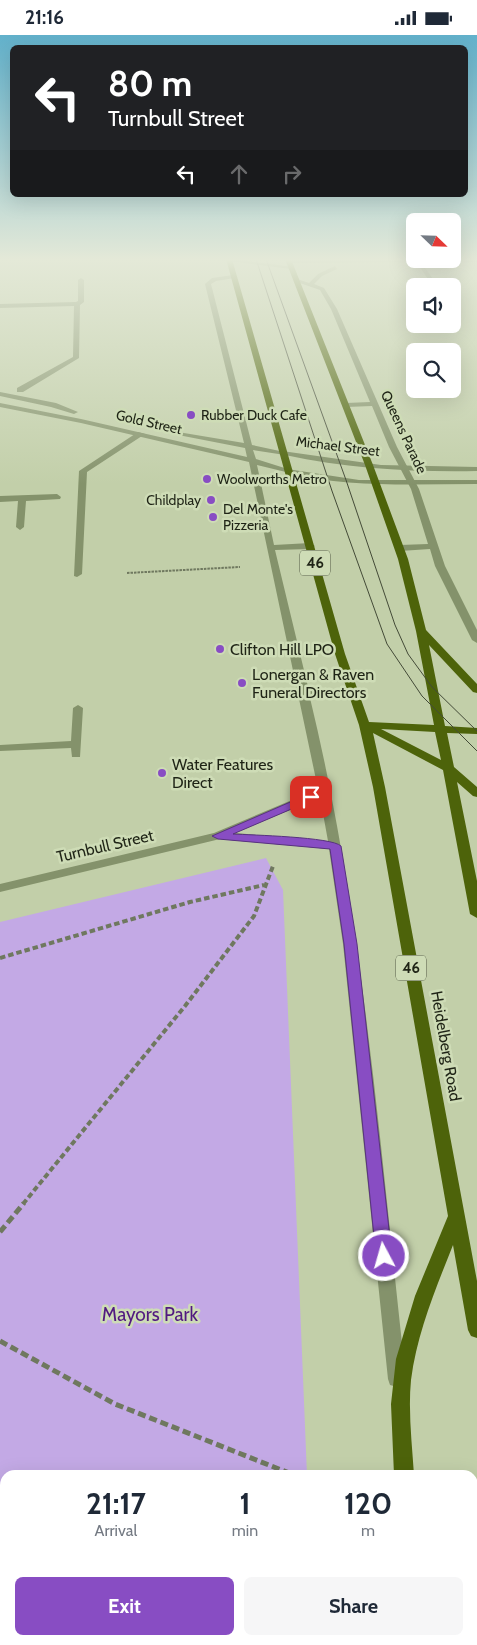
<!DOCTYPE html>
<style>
:root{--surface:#fff;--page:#f6f6f7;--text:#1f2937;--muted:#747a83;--accent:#884dc3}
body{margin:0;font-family:Cabin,sans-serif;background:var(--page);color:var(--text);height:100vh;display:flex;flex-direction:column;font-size:19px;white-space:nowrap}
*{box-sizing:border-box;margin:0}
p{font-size:16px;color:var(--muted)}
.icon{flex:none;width:28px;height:28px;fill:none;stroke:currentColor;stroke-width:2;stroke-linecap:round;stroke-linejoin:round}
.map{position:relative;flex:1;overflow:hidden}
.side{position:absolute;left:0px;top:1435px;width:478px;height:175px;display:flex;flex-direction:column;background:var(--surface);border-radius:15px 15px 0 0;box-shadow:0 5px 20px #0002}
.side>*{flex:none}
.banner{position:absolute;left:10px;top:10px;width:458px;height:152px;border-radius:8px;box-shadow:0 5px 20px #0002;background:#202124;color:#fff;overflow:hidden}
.needle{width:32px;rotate:113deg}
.buttons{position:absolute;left:406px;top:178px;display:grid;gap:10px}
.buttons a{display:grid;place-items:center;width:55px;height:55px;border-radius:8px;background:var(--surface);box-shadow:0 5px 20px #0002;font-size:25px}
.pin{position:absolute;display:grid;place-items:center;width:42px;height:42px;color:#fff;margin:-21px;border-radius:10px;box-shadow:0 2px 8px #0006}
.me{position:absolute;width:55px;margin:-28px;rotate:354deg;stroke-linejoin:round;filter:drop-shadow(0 0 4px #0008)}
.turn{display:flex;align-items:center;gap:18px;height:105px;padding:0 15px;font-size:22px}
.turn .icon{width:65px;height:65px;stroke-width:2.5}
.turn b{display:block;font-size:35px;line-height:42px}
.lanes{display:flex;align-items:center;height:48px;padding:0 15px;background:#0003;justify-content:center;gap:25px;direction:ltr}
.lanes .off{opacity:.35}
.eta{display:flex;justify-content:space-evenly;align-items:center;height:85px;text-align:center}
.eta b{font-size:30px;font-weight:800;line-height:35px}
.action{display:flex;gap:10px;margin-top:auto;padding:10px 15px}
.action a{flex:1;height:58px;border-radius:8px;background:var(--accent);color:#fff;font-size:20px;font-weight:800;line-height:58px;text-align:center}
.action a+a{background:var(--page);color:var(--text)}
.status{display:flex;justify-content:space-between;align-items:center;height:35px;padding:0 25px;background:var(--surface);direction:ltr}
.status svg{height:14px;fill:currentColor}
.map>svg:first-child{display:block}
.green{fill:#c3a9e5}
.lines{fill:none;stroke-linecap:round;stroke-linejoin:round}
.path-far2{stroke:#6f785f;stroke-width:2;stroke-dasharray:2.5 1;stroke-linecap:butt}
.path-far1{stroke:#6f785f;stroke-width:4;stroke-dasharray:5.5 3;stroke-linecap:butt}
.path{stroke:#6f785f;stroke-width:5;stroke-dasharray:8 4;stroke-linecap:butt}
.service{fill:#84926b;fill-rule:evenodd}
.minor{fill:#84926b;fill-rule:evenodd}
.tertiary{fill:#84926b;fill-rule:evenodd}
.primary{fill:#4d630a;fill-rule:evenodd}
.tram{stroke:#434a37;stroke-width:1}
.route{fill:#884dc3;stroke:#58327f}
.poi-dot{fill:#884dc3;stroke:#cedcb6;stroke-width:2}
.labels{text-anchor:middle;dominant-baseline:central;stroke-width:5;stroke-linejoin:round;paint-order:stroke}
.far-poi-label{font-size:14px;fill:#1f2416;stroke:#cedcb6;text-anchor:start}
.far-street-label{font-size:14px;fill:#1f2416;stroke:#cedcb6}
.shield{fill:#cedcb6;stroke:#545b46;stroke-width:1}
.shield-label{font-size:15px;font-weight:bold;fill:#1f2416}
.poi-label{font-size:16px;fill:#1f2416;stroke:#cedcb6;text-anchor:start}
.street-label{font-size:16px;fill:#1f2416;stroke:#cedcb6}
.near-park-label{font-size:19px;fill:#511980;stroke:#cedcb6}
</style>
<div class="status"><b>21:16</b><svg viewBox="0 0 49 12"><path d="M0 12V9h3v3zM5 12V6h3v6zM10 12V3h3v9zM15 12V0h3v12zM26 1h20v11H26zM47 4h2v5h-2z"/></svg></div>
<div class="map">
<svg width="477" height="1610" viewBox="0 0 477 1610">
<rect width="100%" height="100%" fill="#c2cfa9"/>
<!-- green -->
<path class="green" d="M266,823l17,32 24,585h-302v165h308l1,5h-314v-723z"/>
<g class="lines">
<!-- path-far2 -->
<path class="path-far2" d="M127,538l113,-6"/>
<!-- path-far1 -->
<path class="path-far1" d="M0,923l190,-56 74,-17
M23,1169l162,-198 69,-90 19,-50"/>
<!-- path -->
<path class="path" d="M0,1197l24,-29
M0,1306l115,63 179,71"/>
<!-- service -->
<path class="service" d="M419,230h4l15,21h-6z
M81,243l3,2v22l-4,3 -1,53 -56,34h-6v-4l56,-31 1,-51 -74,2v-4l76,-2 2,-1v-21z
M138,397l7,2 -58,38 -5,102 -5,3 -3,-1 5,-105z
M57,459l4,3 -1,2 -34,2 -2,26 -4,3 -4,-3 2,-26 -18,1v-6z
M78,670l5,3 -3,49h-8l-1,-9 -71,3v-6l71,-4 2,-33z"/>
<!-- minor -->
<path class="minor" d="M477,224v3l-188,1 -3,-2 3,-2z
M335,231l2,3 -15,7 -8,8 10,4 13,21 60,138 22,42 26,77 32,64v13l-5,-3 -37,-74 -5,-17 -30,2 -5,-3 5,-3 28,-1 -17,-55 -22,-42 -17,-41 -26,1 -4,-2 4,-2 24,-1 -39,-93 -11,-19 -26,-9 3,-2 12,4 9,-9z
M233,240l2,3 -19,3 -5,3 41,161 37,8 -4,2 -32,-5 3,9 38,12 -4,2 -33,-8 17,80 36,-2 5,3 -5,3 -35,1 34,141 43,-2 5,3 -5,3 -42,3c54,223 70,453 96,681l-2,6 -7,2 -7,-2 -2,-6 -45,-435 -14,-95 -109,-10 -220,53v-8l214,-51 104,-44 -69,-327 -168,-39 -81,-16v-4l81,16 166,38 -2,-9 -77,-15 4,-2 72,12 -39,-159 7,-6zM320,762l8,44 -93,-8z
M0,357l56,11 22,9 -4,2 -23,-7 -51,-11z"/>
<!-- tertiary -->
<path class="tertiary" d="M214,224h17l63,8 -3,2z
M282,416l99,14 96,2v4c-65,1 -128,-2 -192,-16h-3z
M287,434l72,11h118v4c-64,0 -127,4 -190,-11z"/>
<!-- primary -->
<path class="primary" d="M226,224h6l113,395 24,68 65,3 -18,-94 -18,-72 -33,-94 -80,-206h6l82,206 35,94 18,71 51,54v9l-4,-1 -44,-47 16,81 32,2v6l-30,-1 7,34 23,20v10l-4,-1 -16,-14 20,99v37l-7,-4 -27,-144 -70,-37 12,54 92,494v57l-6,-2 -3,-6 -15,-85c-17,43 -36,88 -42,135 -3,31 1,64 3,95h-20l-3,-71 5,-45 19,-63 33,-80 -75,-429 -14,-62 -24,-71zM381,694l54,3 6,28z
M401,1605h22l1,5h-22z"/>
<!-- tram -->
<path class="tram" d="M256,224l76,232 55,153 35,52 55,55
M266,224l80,221 49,145 13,29 24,33 45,44"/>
</g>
<!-- sky -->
<linearGradient id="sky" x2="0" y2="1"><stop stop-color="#62b1cb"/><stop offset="0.5" stop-color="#e4e9d8"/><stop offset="1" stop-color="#e4e9d8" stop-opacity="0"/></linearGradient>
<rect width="477" height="449" fill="url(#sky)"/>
<!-- route -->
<path class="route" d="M311,758l4,1v5l-82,35c18,1 99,3 108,12l16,98 35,312 -2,5 -6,2 -5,-2 -3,-5 -32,-312 -14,-95 -112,-10 -6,-3z"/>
<!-- markers -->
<g class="poi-dot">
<circle cx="191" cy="380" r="5"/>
<circle cx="207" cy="444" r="5"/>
<circle cx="211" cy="465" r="5"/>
<circle cx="213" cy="482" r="5"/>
<circle cx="220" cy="614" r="5"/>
<circle cx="242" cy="648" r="5"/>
<circle cx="162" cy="738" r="5"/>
</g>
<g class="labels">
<!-- far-poi labels -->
<g class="far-poi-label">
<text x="201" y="380">Rubber Duck Cafe</text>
<text x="217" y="444">Woolworths Metro</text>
<text x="201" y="465" text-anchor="end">Childplay</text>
<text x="223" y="474">Del Monte's<tspan x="223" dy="16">Pizzeria</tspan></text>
</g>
<!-- far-street labels -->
<g class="far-street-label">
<text transform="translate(149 387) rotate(13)">Gold Street</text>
<text transform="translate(404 397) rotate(65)">Queens Parade</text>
<text transform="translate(338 411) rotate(7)">Michael Street</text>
</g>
<!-- shield labels -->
<g class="shield">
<rect x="300" y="515.5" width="30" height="25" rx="4"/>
<rect x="396" y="920.5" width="30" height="25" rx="4"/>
</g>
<g class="shield-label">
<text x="315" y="528">46</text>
<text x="411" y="933">46</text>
</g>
<!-- poi labels -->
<g class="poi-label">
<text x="230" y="614">Clifton Hill LPO</text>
<text x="252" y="639">Lonergan &amp; Raven<tspan x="252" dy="18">Funeral Directors</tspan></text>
<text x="172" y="729">Water Features<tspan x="172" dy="18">Direct</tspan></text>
</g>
<!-- street labels -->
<g class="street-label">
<text transform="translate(105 811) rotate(-13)">Turnbull Street</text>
<text transform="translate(446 1011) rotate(80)">Heidelberg Road</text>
</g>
<!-- near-park labels -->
<g class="near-park-label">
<text x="150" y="1279">Mayors Park</text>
</g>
</g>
</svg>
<div class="buttons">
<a><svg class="needle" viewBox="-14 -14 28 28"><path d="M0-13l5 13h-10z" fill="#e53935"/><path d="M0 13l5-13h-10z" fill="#747a83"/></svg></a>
<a><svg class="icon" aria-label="sound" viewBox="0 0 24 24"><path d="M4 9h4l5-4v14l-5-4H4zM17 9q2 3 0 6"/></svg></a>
<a><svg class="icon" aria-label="search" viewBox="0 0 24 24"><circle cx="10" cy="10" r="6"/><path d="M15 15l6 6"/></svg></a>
</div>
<div class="pin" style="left:311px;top:762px;background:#d93025"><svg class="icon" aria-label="arrive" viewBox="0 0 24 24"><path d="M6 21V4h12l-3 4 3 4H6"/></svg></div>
<svg class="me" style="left:384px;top:1221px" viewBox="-20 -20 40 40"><circle r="17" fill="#884dc3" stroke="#fff" stroke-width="3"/><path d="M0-11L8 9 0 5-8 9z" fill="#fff"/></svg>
<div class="banner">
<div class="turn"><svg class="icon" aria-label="left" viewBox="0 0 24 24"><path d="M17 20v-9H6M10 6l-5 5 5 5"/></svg><div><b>80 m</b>Turnbull Street</div></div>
<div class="lanes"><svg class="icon" aria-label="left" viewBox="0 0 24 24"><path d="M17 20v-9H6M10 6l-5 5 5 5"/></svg><svg class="icon off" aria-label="ahead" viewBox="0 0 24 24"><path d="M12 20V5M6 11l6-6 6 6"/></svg><svg class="icon off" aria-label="right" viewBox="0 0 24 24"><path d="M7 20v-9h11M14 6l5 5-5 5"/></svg></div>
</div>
<section class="side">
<div class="eta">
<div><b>21:17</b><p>Arrival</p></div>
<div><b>1</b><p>min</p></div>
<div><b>120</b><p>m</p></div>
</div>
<div class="action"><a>Exit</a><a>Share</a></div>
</section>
</div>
